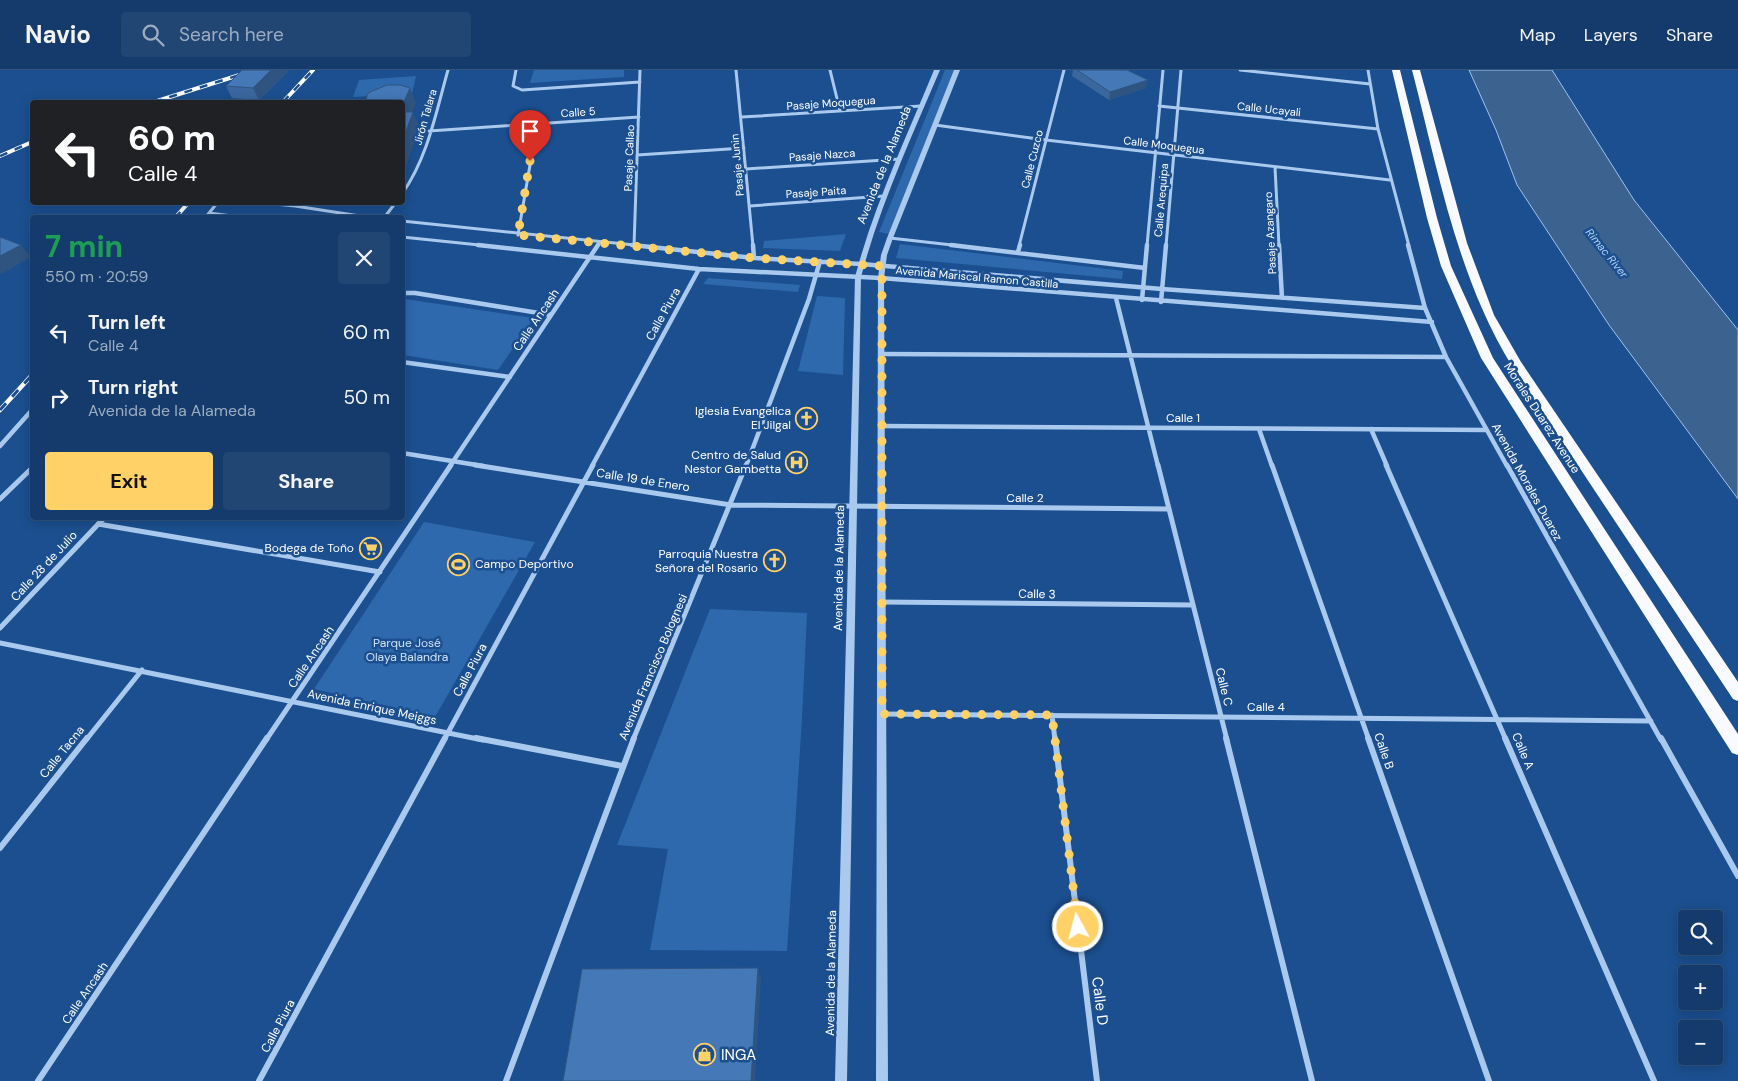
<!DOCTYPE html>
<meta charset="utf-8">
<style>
:root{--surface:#143b6b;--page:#214673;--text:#f1f3f6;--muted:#9dadc1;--line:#33557e;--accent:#ffd166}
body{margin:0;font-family:"DM Sans",sans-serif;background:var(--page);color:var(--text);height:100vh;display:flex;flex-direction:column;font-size:19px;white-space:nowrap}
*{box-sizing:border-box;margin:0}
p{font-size:16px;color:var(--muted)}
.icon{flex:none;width:28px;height:28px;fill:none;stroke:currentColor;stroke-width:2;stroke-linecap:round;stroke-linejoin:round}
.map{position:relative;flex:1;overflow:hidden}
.drawer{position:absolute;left:30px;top:145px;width:375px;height:305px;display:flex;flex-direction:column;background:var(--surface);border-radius:5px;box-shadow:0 2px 12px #0003,0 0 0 1px var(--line)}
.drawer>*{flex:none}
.guide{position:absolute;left:30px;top:30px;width:375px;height:105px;border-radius:5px;box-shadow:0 2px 12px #0003,0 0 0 1px var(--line);background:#202124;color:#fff;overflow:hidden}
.buttons{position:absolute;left:1678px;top:840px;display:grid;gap:10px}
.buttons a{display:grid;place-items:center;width:45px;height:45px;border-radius:5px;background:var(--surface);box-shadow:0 2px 12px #0003,0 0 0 1px var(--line);font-size:25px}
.pin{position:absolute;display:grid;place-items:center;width:42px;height:42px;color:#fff;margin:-51px -21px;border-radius:50% 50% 50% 0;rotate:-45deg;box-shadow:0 0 5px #0007}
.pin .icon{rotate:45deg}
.me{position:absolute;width:55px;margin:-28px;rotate:353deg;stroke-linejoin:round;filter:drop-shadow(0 0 4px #0008)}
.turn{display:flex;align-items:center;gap:18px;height:105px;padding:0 15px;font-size:22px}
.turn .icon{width:65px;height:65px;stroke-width:2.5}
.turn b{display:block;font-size:35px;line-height:42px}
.round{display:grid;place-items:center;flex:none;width:52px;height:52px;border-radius:5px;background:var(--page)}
.summary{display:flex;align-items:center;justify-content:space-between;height:85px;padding:0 15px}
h1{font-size:30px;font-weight:700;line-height:38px;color:#1e9e55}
.primary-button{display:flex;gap:10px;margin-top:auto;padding:10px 15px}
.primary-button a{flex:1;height:58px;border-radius:5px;background:var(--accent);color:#111;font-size:20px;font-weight:700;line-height:58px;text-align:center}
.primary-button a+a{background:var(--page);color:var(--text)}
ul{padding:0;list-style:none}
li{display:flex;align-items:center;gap:15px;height:65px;padding:0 15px}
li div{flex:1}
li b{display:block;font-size:19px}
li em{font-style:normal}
header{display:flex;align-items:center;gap:30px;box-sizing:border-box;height:70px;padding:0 25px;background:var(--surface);border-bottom:1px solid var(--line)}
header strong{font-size:24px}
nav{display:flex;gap:28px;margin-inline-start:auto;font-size:18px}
.search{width:350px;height:45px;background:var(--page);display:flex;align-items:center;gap:12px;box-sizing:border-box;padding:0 18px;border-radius:5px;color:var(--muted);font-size:19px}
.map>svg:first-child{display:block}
.green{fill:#2e69ad}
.water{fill:#3c6290;stroke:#9cc4f0}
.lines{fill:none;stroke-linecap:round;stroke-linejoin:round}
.minor-far3{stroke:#a9c9ee;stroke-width:3}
.minor-far2{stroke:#a9c9ee;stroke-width:4.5}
.minor-far1{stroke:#a9c9ee;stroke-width:5}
.minor{stroke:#a9c9ee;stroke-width:6}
.tertiary{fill:#a9c9ee;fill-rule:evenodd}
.trunk{fill:#f8faff;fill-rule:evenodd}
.rail-far1-casing{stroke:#fff;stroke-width:4}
.rail-casing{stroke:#fff;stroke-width:4.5}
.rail-far1{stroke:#1b4f8f;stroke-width:2.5;stroke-dasharray:8;stroke-linecap:butt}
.rail{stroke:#1b4f8f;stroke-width:3;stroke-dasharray:9;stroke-linecap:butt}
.wall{fill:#3a679d}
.shaded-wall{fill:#305480}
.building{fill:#4478b7;stroke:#305480}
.route{stroke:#ffd166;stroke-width:9;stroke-dasharray:0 16.2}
.labels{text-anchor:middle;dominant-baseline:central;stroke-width:5;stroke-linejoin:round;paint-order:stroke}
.far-street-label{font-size:11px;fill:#fff;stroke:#1b4f8f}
.far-water-label{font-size:11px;font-style:italic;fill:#b5d3f5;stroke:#1b4f8f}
.street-label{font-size:12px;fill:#fff;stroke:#1b4f8f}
.poi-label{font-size:12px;fill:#fff;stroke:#1b4f8f;text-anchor:end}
.park-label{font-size:12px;fill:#cfe3fa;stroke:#1b4f8f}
.near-street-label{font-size:15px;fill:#fff;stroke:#1b4f8f}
.near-poi-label{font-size:15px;fill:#fff;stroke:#1b4f8f;text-anchor:start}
</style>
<header>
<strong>Navio</strong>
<div class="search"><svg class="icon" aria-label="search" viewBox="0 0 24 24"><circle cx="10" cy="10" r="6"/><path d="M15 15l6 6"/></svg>Search here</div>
<nav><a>Map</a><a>Layers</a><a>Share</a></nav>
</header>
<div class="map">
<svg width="1738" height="1011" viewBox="0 0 1738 1011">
<rect width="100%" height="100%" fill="#1b4f8f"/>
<!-- green -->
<path class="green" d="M534,0h90v7l-94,6z
M945,0h10l-65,164 -11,-2z
M416,6l-4,18 -59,3 6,-17z
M846,164l-6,17 -77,-3 1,-7z
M900,174l223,27 -1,8 -226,-21z
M708,208l92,7 -2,7 -95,-8z
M817,226l28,2 -2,77 -45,-4z
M405,229l129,19 -36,52 -95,-15 -1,-52z
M424,452l111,20 -100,175 -121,-28z
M710,539l97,4 -5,106 -15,232 -137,-1 18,-101 -51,-4z"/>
<!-- water -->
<path class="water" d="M1469,0h83l82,130 104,130v169l-129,-174 -92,-140 -21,-55z"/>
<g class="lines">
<!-- minor-far3 -->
<path class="minor-far3" d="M516,0l-3,16 9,4 118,-8
M736,0l17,176
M830,0l10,41
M1240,0l130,14
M1368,0l10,59 31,117
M1159,36l219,23
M742,47l179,-11
M935,55l111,15 344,40
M429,61l210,-14
M637,85l107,-7
M1275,97l4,79
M746,99l154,-10
M402,124c26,-37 34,-82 46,-124
M253,132l42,4 78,12
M750,136l134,-10
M209,143l39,5
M205,148l13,-16
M384,148l12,-16
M402,151l242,25
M518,165l19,-111
M402,167l87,9
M890,168l71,8
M597,176l2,-3
M634,176l6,-176
M1019,176l45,-176
M1147,176l16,-176
M1166,176l15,-176"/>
<!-- minor-far2 -->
<path class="minor-far2" d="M478,175l221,24 182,9 551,44
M632,175l122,13 107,6 301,25 263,19
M753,175l1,13
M951,175l194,23
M1279,175l3,53
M1408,175l17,63 21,49 61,109
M1018,182l2,-7
M402,223h13l136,22
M1116,228l42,168
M1142,230l5,-55
M1161,232l5,-57
M882,284l564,3
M402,292l108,15
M881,356l605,4
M1259,359l13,37
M1371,359l16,37
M0,376l32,-36
M402,383l81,13
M450,396l148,-221
M592,396l107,-197
M746,396l63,-167 11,-38"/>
<!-- minor-far1 -->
<path class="minor-far1" d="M475,395l256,40 438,4
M1158,395l69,275
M1272,395l97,275
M1386,395l120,275
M1507,395l154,275
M0,429l32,-31
M98,454l282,48
M881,532l312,3
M0,558l104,-110
M0,573l483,97
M882,644l769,7
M1052,645l3,25
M86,670l56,-70
M266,670l185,-275
M444,670l149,-275
M633,670l113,-275"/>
<!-- minor -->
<path class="minor" d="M476,668l146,28
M1055,668l42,343
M1226,668l86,343
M1368,668l121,343
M1505,668l149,343
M1661,668l77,138
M0,778l87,-110
M38,1011l229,-343
M259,1011l186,-343
M506,1011l128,-343"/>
<!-- tertiary -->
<path class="tertiary" d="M934,0h6c-29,68 -60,135 -79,207l-14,804h-12l20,-804c19,-72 51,-139 79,-207z
M954,0h6l-67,168 -6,17 -3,23 4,803h-12l2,-803 3,-23 6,-17z"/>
<!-- trunk -->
<path class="trunk" d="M1392,0h8l37,148 14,48 42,92 245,376v21l-6,-2 -251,-395 -40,-92 -14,-48z
M1412,0h8l47,173 27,72 27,47 217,320v19l-5,-2 -221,-333c-55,-89 -74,-196 -100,-296z"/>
<defs>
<path id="rail-far1" d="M154,32l101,-32
M283,32l30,-32
M0,86l32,-14
M175,148l14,-16"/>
<path id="rail" d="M0,340l32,-35"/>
</defs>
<!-- rail-far1 casing -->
<use href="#rail-far1" class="rail-far1-casing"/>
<!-- rail casing -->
<use href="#rail" class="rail-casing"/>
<!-- rail-far1 -->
<use href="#rail-far1" class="rail-far1"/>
<!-- rail -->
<use href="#rail" class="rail"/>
</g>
<!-- wall -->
<path class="wall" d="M289,0l-30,30 -27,-2 -6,-12z
M1073,0h54l19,18 -37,12 -37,-24z"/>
<!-- shaded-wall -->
<path class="shaded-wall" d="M271,0h18l-30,30 -6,-12z
M1148,10l-2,8 -37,12 1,-8z
M410,18l6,15 -10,25 -4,-8v-14z
M413,42l6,15 -15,46 -2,2v-32z
M21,175l10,12 -30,17 -1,-1v-17z
M758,898l3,10 -6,103h-4z"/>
<!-- building -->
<path class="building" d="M242,0h29l-18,18 -27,-2z
M1077,0h50l21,10 -38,12z
M387,15h13l10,3 -8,18v-4h-36l1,-7 3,-3z
M402,42h11l-11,31z
M0,167l21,8 -21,11z
M758,898l-7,113h-188l19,-112z"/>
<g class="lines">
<!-- route -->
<path class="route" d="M530,91l-12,74 236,23 128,8v448l170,1 26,212"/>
</g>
<!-- icons -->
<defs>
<symbol id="church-ring" viewBox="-11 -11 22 22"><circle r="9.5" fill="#1b4f8f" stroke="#ffd166" stroke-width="1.5"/><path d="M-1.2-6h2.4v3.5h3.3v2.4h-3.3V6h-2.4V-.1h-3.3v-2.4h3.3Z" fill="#ffd166"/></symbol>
<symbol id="hospital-ring" viewBox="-11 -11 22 22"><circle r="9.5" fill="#1b4f8f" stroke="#ffd166" stroke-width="1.5"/><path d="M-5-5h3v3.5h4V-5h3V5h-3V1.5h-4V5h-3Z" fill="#ffd166"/></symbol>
<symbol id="supermarket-ring" viewBox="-11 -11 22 22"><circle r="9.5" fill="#1b4f8f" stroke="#ffd166" stroke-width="1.5"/><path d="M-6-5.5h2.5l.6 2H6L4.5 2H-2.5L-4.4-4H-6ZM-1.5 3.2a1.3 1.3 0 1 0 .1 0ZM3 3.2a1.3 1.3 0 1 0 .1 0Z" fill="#ffd166"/></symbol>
<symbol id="stadium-ring" viewBox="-11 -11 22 22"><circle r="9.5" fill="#1b4f8f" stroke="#ffd166" stroke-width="1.5"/><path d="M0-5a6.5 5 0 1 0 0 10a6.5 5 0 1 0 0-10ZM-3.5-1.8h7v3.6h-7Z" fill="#ffd166"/></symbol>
<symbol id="shop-ring" viewBox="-11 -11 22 22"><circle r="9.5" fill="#1b4f8f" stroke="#ffd166" stroke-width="1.5"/><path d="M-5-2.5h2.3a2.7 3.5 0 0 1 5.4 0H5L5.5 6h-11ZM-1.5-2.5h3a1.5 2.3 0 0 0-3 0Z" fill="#ffd166"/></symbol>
</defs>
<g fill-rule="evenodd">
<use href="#church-ring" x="794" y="336" width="25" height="25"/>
<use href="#hospital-ring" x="784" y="380" width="25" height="25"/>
<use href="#supermarket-ring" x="358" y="466" width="25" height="25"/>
<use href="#church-ring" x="762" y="478" width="25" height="25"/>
<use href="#stadium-ring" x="446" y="482" width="25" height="25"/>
<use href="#shop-ring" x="692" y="972" width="25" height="25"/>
</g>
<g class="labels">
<!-- far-street labels -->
<g class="far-street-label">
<text transform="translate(831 33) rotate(-4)">Pasaje Moquegua</text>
<text transform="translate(1269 39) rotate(6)">Calle Ucayali</text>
<text transform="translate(578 42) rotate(-4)">Calle 5</text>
<text transform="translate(425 47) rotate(-74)">Jirón Talara</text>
<text transform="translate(1164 75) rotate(7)">Calle Moquegua</text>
<text transform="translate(822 85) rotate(-4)">Pasaje Nazca</text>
<text transform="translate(629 88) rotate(-88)">Pasaje Callao</text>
<text transform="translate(1032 89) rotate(-76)">Calle Cuzco</text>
<text transform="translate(737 95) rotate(-95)">Pasaje Junin</text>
<text transform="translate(816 122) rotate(-4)">Pasaje Paita</text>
<text transform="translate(1161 130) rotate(-85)">Calle Arequipa</text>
<text transform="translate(1270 163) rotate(-93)">Pasaje Azangaro</text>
<text transform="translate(977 207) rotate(5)">Avenida Mariscal Ramon Castilla</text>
</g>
<!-- far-water labels -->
<g class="far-water-label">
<text transform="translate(1607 183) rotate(51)">Rimac River</text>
</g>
<!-- street labels -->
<g class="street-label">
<text transform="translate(884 95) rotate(-68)">Avenida de la Alameda</text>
<text transform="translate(663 244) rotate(-61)">Calle Piura</text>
<text transform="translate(536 250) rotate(-56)">Calle Ancash</text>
<text x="1183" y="348">Calle 1</text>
<text transform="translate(1542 348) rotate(57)">Morales Duarez Avenue</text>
<text transform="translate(643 410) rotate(9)">Calle 19 de Enero</text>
<text transform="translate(1527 412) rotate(61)">Avenida Morales Duarez</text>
<text x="1025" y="428">Calle 2</text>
<text transform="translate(44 496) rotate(-47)">Calle 28 de Julio</text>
<text transform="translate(839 498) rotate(-89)">Avenida de la Alameda</text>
<text transform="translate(1037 524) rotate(1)">Calle 3</text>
<text transform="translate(311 587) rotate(-56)">Calle Ancash</text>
<text transform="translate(653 597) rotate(-67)">Avenida Francisco Bolognesi</text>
<text transform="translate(470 600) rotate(-62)">Calle Piura</text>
<text transform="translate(1224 617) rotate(76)">Calle C</text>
<text transform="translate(372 637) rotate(12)">Avenida Enrique Meiggs</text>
<text x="1266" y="637">Calle 4</text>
<text transform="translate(1384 681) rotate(71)">Calle B</text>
<text transform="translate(1523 681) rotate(67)">Calle A</text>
<text transform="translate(62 682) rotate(-51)">Calle Tacna</text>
<text transform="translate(831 903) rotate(-89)">Avenida de la Alameda</text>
<text transform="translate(85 923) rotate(-56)">Calle Ancash</text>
<text transform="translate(278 956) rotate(-62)">Calle Piura</text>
</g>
<!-- poi labels -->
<g class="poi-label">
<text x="791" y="341">Iglesia Evangelica<tspan x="791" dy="14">El Jilgal</tspan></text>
<text x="781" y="385">Centro de Salud<tspan x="781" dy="14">Nestor Gambetta</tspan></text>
<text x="354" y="478">Bodega de Toño</text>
<text x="758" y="484">Parroquia Nuestra<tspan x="758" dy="14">Señora del Rosario</tspan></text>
<text x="475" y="494" text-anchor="start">Campo Deportivo</text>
</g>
<!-- park labels -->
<g class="park-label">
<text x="407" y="573">Parque José<tspan x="407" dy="14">Olaya Balandra</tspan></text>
</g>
<!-- near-street labels -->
<g class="near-street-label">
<text transform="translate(1100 931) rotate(83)">Calle D</text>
</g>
<!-- near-poi labels -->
<g class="near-poi-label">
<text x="721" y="985">INGA</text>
</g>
</g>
</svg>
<div class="buttons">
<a><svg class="icon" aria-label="search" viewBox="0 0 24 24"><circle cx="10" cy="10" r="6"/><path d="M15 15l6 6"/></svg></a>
<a>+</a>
<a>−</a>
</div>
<div class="pin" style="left:530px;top:91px;background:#d93025"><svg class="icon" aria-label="arrive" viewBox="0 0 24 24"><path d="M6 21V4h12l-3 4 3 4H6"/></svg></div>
<svg class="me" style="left:1078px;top:857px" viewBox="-20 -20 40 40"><circle r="17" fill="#ffd166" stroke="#fff" stroke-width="3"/><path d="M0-11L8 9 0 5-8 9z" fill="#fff"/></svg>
<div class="guide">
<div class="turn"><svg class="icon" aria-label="left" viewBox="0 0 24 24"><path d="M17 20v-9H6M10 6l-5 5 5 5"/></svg><div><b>60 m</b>Calle 4</div></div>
</div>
<section class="drawer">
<div class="summary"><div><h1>7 min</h1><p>550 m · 20:59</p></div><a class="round"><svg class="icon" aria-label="close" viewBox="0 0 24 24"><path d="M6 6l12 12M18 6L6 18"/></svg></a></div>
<ul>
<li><svg class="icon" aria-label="left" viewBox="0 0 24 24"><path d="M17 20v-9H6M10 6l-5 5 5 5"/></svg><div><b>Turn left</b><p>Calle 4</p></div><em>60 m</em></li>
<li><svg class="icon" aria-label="right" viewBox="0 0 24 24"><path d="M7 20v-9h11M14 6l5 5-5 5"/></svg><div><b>Turn right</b><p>Avenida de la Alameda</p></div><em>50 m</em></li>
</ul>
<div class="primary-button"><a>Exit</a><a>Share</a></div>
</section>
</div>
